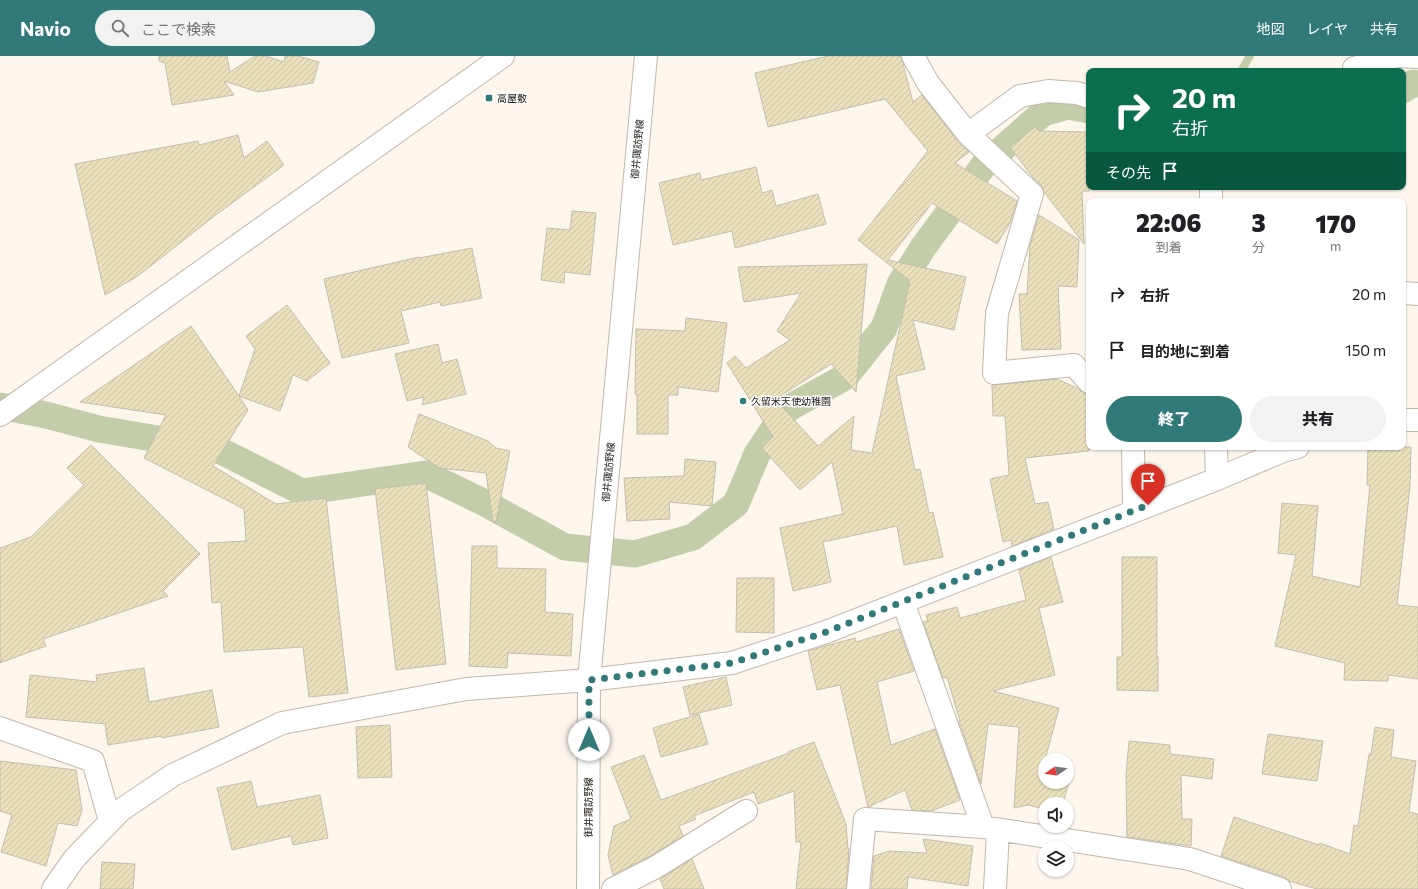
<!DOCTYPE html>
<html lang="ja">
<meta charset="utf-8">
<style>
:root{--surface:#fff;--page:#f2f2f2;--text:#202124;--muted:#757577;--accent:#317a79}
body{margin:0;font-family:Commissioner,"Noto Sans JP",sans-serif;background:var(--page);color:var(--text);height:100vh;display:flex;flex-direction:column;font-size:15px;white-space:nowrap}
*{box-sizing:border-box;margin:0}
p{font-size:13px;color:var(--muted)}
.icon{flex:none;width:22px;height:22px;fill:none;stroke:currentColor;stroke-width:2;stroke-linecap:round;stroke-linejoin:round}
.map{position:relative;flex:1;overflow:hidden}
.side{position:absolute;left:1086px;top:142px;width:320px;height:252px;display:flex;flex-direction:column;background:var(--surface);border-radius:8px;box-shadow:0 1px 3px #0004}
.side>*{flex:none}
.hud{position:absolute;left:1086px;top:12px;width:320px;height:122px;border-radius:8px;box-shadow:0 1px 3px #0004;background:#0b6e4f;color:#fff;overflow:hidden}
.needle{width:26px;rotate:257deg}
.tools{position:absolute;left:1038px;top:697px;display:grid;gap:8px}
.tools a{display:grid;place-items:center;width:36px;height:36px;border-radius:50%;background:var(--surface);box-shadow:0 1px 3px #0004;font-size:20px}
.pin{position:absolute;display:grid;place-items:center;width:34px;height:34px;color:#fff;margin:-41px -17px;border-radius:50% 50% 50% 0;rotate:-45deg;box-shadow:0 0 4px #0007}
.pin .icon{rotate:45deg}
.me{position:absolute;width:44px;margin:-22px;rotate:0deg;stroke-linejoin:round;filter:drop-shadow(0 0 3px #0008)}
.turn{display:flex;align-items:center;gap:14px;height:84px;padding:0 20px;font-size:18px}
.turn .icon{width:52px;height:52px;stroke-width:2.5}
.turn b{display:block;font-size:28px;line-height:34px}
.then{display:flex;align-items:center;height:38px;padding:0 20px;background:#0003;gap:8px;font-size:15px}
.eta{display:flex;justify-content:space-evenly;align-items:center;height:68px;text-align:center}
.eta b{font-size:24px;font-weight:800;line-height:28px}
.button{display:flex;gap:8px;margin-top:auto;padding:8px 20px}
.button a{flex:1;height:46px;border-radius:24px;background:var(--accent);color:#fff;font-size:16px;font-weight:800;line-height:46px;text-align:center}
.button a+a{background:var(--page);color:var(--text)}
ul{padding:0;list-style:none}
li{display:flex;align-items:center;gap:12px;height:56px;padding:0 20px}
li div{flex:1}
li b{display:block;font-size:15px}
li em{font-style:normal}
header{display:flex;align-items:center;gap:24px;box-sizing:border-box;height:56px;padding:0 20px;background:var(--accent);color:#fff}
header strong{font-size:19px}
nav{display:flex;gap:22px;margin-inline-start:auto;font-size:14px}
.search{width:280px;height:36px;background:var(--page);display:flex;align-items:center;gap:10px;box-sizing:border-box;padding:0 14px;border-radius:22px;color:var(--muted);font-size:15px}
.map>svg:first-child{display:block}
.lines{fill:none;stroke-linecap:round;stroke-linejoin:round}
.stream{stroke:#c3cdaa;stroke-width:8}
.canal{stroke:#c3cdaa;stroke-width:27}
.building{fill:url(#building-hatch);stroke:#c2beae}
.minor-casing{stroke:#c2b7a9;stroke-width:24}
.tertiary-casing{stroke:#c2b7a9;stroke-width:24}
.secondary-casing{stroke:#c2b7a9;stroke-width:24}
.minor{stroke:#fff;stroke-width:22}
.tertiary{stroke:#fff;stroke-width:22}
.secondary{stroke:#fff;stroke-width:22}
.route{stroke:#317a79;stroke-width:7;stroke-dasharray:0 12.6}
.poi-dot{fill:#317a79;stroke:#fff;stroke-width:1.5}
.labels{text-anchor:middle;dominant-baseline:central;stroke-width:3;stroke-linejoin:round;paint-order:stroke}
.poi-label{font-size:10px;fill:#25211c;stroke:#fff;text-anchor:start}
.street-label{font-size:10px;fill:#25211c;stroke:#fff}
</style>
<header>
<strong>Navio</strong>
<div class="search"><svg class="icon" aria-label="search" viewBox="0 0 24 24"><circle cx="10" cy="10" r="6"/><path d="M15 15l6 6"/></svg>ここで検索</div>
<nav><a>地図</a><a>レイヤ</a><a>共有</a></nav>
</header>
<div class="map">
<svg width="1418" height="833" viewBox="0 0 1418 833">
<defs>
<pattern id="building-hatch" width="6" height="6" patternUnits="userSpaceOnUse"><rect width="6" height="6" fill="#eae1bc"/><path d="M-1 1l2-2M0 6l6-6M5 7l2-2" fill="none" stroke="#c9c1a1"/></pattern>
</defs>
<rect width="100%" height="100%" fill="#fdf6ed"/>
<g class="lines">
<!-- stream -->
<path class="stream" d="M1241,15l9,-15"/>
<!-- canal -->
<path class="canal" d="M1403,34l10,-7 5,1
M0,350l46,9 53,14 118,20 85,43 123,-18 56,27 84,46 70,7 58,-17 43,-33 21,-50 30,-45 58,-32 39,-49 16,-44 24,-38 60,-81 59,-52 25,-7 21,4"/>
</g>
<!-- building -->
<path class="building" d="M159,0h68l3,16 25,-16h11l18,6 1,-6h13l21,6 -6,21 -55,9 -34,-11 10,14 -62,10 -7,-42 -6,-2z
M828,0h73l12,46 9,-7 36,47 11,10 -14,11 62,38 -7,22 -13,21 -65,-41 -44,57 78,17 -12,53 -41,-10 12,49 -29,7 19,94 5,-1 9,44 4,-1 10,45 -39,8 -7,-39 -74,16 8,40 -38,9 -13,-63 63,-14 -11,-52 -32,28 -38,-42 11,-11 -46,-74 8,-7 11,12 44,-28 -13,-9 24,-38 -57,9 -6,-35 100,-2v1l1,-1 28,-1 -11,128 -25,-28 -56,35 43,47 36,-30 -3,34 21,3 38,-172 -52,-41 70,-89 -43,-52 -117,28 -13,-54z
M1035,71l4,4 50,1v59h-7l2,53 -40,-52 -3,-7 -7,-6 -24,-32z
M238,79l6,23 23,-17 17,24 -71,52 -75,59 -33,19 -30,-131 123,-23 1,4z
M756,111l6,26 10,-3 4,16 42,-12 8,30 -91,24 -3,-17 -59,14 -14,-62 41,-10 1,7z
M572,155l24,2 -6,62 -25,-3 -1,11 -23,-3 6,-52 23,2z
M1039,159l40,25 -2,47 -19,-1 3,63 -39,1 -3,-56h8l3,-48z
M472,192l10,50 -41,8 -1,-4 -39,9 8,32 -67,15 -18,-79 95,-22v1z
M287,249l43,58 -23,18 -14,-6 -13,36 -41,-15 9,14 -35,56 63,38 50,-6 22,195 -39,4 -6,-50 -79,5 -3,-50 -9,1 -4,-60 38,-2 -2,-32 -100,-51 22,-43 -86,-13 111,-76 48,70 16,-47 -9,-13z
M686,262l41,5 -9,69 -40,-5v8h-10v39h-31v-40h-2l1,-65 49,2z
M438,288l4,19 15,-4 9,35 -44,11 2,-8 -17,4 -12,-47z
M1057,323l20,9 8,6h4v57l-64,7 10,46 13,-2 6,27 -42,17 -1,-6 -8,2 -13,-63 19,-4 -4,-59h-12l-1,-31z
M419,358l69,27 8,7 14,3 -14,71h-3l-7,-49 -47,-5 -31,-21z
M91,389l109,109 -37,37 5,5 -125,43 3,7 -46,17v-115l31,-11 53,-52 -17,-17z
M1368,391h43l-1,39 -13,119 21,2v72l-30,-4v6l-44,-1 1,-17 -70,-17 21,-91 -18,-2 4,-50 36,3 -6,70 48,11 10,-102h-3z
M685,403l31,3 -4,44 -43,-4 1,17 -43,2 -3,-43 60,-2z
M426,427l20,181 -50,6 -21,-181z
M472,490h25v22l49,1 -1,43 28,2 -2,42 -63,-3 -1,15 -38,-2z
M1051,501l12,45 -24,6 16,67 -62,16 66,17 -14,52 -2,10h2v12h22v-6l3,1 -7,27h-18v5l-17,-4 -14,3 5,-81 -31,-3 -7,60 -22,-63h1l-13,-44 -4,1 -20,-56 5,-1 -2,-6 31,-8 3,11 66,-18 -7,-30z
M1122,501h35v100h1v34l-41,-1v-33h5z
M737,522h37v55l-38,-1z
M899,573l15,42 -37,11 14,63 44,-16 25,71 -29,11 -19,-1 -7,-20 -37,17 -28,-122 -23,5 -9,-39 17,-5 30,-8 1,4z
M144,612l5,34 63,-12 7,37 -57,11 -1,-2 -53,9 -3,-21 -79,-7 4,-42 67,7 -1,-7z
M726,621l6,28 -42,10 -7,-28z
M699,658l9,30 -47,13 -8,-29z
M390,669l2,52 -34,1 -2,-51z
M1375,671l19,3 -3,27 25,4 -7,51 9,2v75h-101l-28,-8 -5,-4 -63,-21 13,-39 85,28 1,-2 30,11 4,-29 4,1 11,-72h2z
M1268,678l55,7 -6,40 -55,-7z
M1129,685l41,4v9l44,5 -2,20 -31,-4 1,44h10l-1,27 -64,-9 -1,-62z
M814,686l32,82 2,25h1l-3,40h-50l5,-47h-5l-2,-51 -36,13 -4,-12 -60,24 2,3 -17,7 4,10 -33,20 -37,19 -5,-20 6,-29 17,-7 -20,-52 33,-12 17,45 128,-47 -1,-1z
M0,705l76,9 6,40 -5,16 -19,-3 -12,43 -45,-14 11,-37 -12,-4z
M251,725l6,26 63,-12 8,43 -35,7 -2,-9 -59,14 -15,-62z
M923,783l50,7 -5,40 -60,-9 -1,12h-36l3,-33 15,-5 38,2z
M692,803l12,30h-40l-4,-10z
M102,806l33,2 -2,25h-33z"/>
<g class="lines">
<defs>
<path id="minor" d="M913,0l15,27 40,51 64,60 -35,119 -3,60 80,-8 15,17
M1354,12l44,-12 20,1
M968,78l52,-38 28,-5 29,2 12,4
M1211,145v-14
M1403,237l15,1
M1403,364h15
M1133,391l1,63
M1216,391l1,32
M903,546l80,225
M0,672l93,33 17,60
M53,833l21,-30 47,-49 52,-35 109,-52 184,-34 123,-9 143,-17 94,-31 391,-153 66,-28 15,-4
M613,833l43,-22 90,-56
M858,833l7,-70 118,8 207,32 90,30
M995,833l3,-59"/>
<path id="tertiary" d="M0,359l503,-359"/>
<path id="secondary" d="M588,833l1,-209 57,-624"/>
</defs>
<!-- minor casing -->
<use href="#minor" class="minor-casing"/>
<!-- tertiary casing -->
<use href="#tertiary" class="tertiary-casing"/>
<!-- secondary casing -->
<use href="#secondary" class="secondary-casing"/>
<!-- minor -->
<use href="#minor" class="minor"/>
<!-- tertiary -->
<use href="#tertiary" class="tertiary"/>
<!-- secondary -->
<use href="#secondary" class="secondary"/>
</g>
<g class="lines">
<!-- route -->
<path class="route" d="M589,684v-60l143,-17 94,-31 322,-127"/>
</g>
<!-- markers -->
<g class="poi-dot">
<rect x="485" y="38" width="8" height="8" rx="2"/>
<circle cx="743" cy="345" r="4"/>
</g>
<g class="labels">
<!-- poi labels -->
<g class="poi-label">
<text x="497" y="42">高屋敷</text>
<text x="751" y="345">久留米天使幼稚園</text>
</g>
<!-- street labels -->
<g class="street-label">
<text transform="translate(637 93) rotate(-85)">御井諏訪野線</text>
<text transform="translate(608 416) rotate(-85)">御井諏訪野線</text>
<text transform="translate(588 751) rotate(-90)">御井諏訪野線</text>
</g>
</g>
</svg>
<div class="tools">
<a><svg class="needle" viewBox="-14 -14 28 28"><path d="M0-13l5 13h-10z" fill="#e53935"/><path d="M0 13l5-13h-10z" fill="#757577"/></svg></a>
<a><svg class="icon" aria-label="sound" viewBox="0 0 24 24"><path d="M4 9h4l5-4v14l-5-4H4zM17 9q2 3 0 6"/></svg></a>
<a><svg class="icon" aria-label="layers" viewBox="0 0 24 24"><path d="M12 4l9 5-9 5-9-5zM3 14l9 5 9-5"/></svg></a>
</div>
<div class="pin" style="left:1148px;top:449px;background:#d93025"><svg class="icon" aria-label="arrive" viewBox="0 0 24 24"><path d="M6 21V4h12l-3 4 3 4H6"/></svg></div>
<svg class="me" style="left:589px;top:684px" viewBox="-20 -20 40 40"><circle r="19" fill="#fff"/><path d="M0-13L10 11 0 6-10 11z" fill="#317a79"/></svg>
<div class="hud">
<div class="turn"><svg class="icon" aria-label="right" viewBox="0 0 24 24"><path d="M7 20v-9h11M14 6l5 5-5 5"/></svg><div><b>20 m</b>右折</div></div>
<div class="then">その先<svg class="icon" aria-label="arrive" viewBox="0 0 24 24"><path d="M6 21V4h12l-3 4 3 4H6"/></svg></div>
</div>
<section class="side">
<div class="eta">
<div><b>22:06</b><p>到着</p></div>
<div><b>3</b><p>分</p></div>
<div><b>170</b><p>m</p></div>
</div>
<ul>
<li><svg class="icon" aria-label="right" viewBox="0 0 24 24"><path d="M7 20v-9h11M14 6l5 5-5 5"/></svg><div><b>右折</b></div><em>20 m</em></li>
<li><svg class="icon" aria-label="arrive" viewBox="0 0 24 24"><path d="M6 21V4h12l-3 4 3 4H6"/></svg><div><b>目的地に到着</b></div><em>150 m</em></li>
</ul>
<div class="button"><a>終了</a><a>共有</a></div>
</section>
</div>
